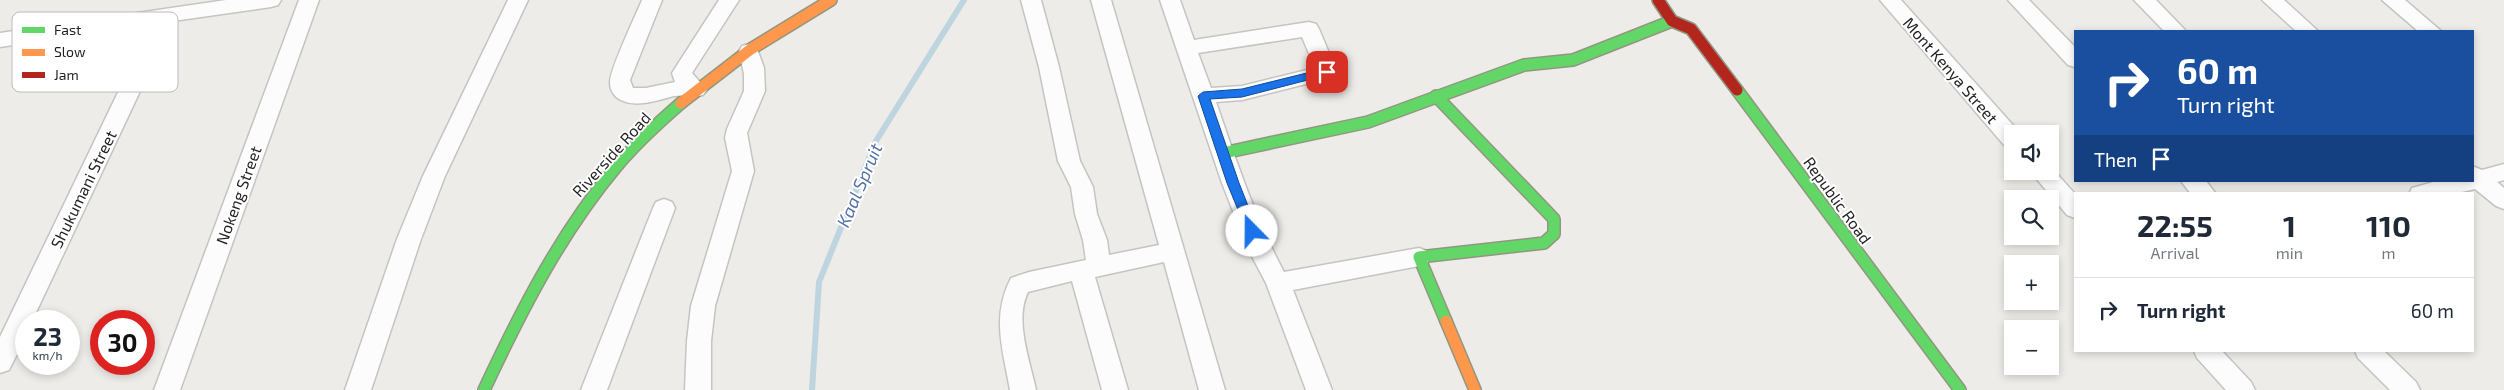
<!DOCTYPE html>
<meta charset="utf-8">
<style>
:root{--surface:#fff;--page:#f2f2f3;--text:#1f2937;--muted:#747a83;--line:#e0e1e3}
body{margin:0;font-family:"Exo 2",sans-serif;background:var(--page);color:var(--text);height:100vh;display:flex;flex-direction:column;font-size:19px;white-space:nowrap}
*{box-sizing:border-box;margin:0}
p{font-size:16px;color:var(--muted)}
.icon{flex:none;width:28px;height:28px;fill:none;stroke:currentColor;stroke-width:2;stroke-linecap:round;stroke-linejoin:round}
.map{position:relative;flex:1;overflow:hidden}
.details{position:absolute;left:2074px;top:192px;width:400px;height:160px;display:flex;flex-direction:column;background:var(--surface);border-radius:0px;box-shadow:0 2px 8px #0003}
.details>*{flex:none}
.banner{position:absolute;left:2074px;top:30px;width:400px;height:152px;border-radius:0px;box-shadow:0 2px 8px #0003;background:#1a4fa0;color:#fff;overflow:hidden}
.tools{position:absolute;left:2004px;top:125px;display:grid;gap:10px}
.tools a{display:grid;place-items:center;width:55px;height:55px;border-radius:0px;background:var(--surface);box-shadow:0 2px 8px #0003;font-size:25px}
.speed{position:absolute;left:15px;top:310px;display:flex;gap:10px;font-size:25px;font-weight:700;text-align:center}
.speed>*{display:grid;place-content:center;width:65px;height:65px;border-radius:50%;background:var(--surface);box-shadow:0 2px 8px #0003;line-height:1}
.speed small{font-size:12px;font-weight:400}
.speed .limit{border:8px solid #d22;background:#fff;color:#111}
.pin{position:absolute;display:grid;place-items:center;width:42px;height:42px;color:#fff;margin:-21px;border-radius:10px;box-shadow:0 2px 8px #0006}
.me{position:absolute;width:55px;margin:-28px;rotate:338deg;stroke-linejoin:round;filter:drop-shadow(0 0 4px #0008)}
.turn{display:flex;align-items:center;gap:18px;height:105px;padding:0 20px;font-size:22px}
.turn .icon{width:65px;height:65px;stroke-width:2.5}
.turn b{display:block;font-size:35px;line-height:42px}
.then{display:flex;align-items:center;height:48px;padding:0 20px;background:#0003;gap:10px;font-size:19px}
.eta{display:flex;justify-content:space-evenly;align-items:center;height:85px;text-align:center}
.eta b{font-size:30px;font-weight:700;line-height:35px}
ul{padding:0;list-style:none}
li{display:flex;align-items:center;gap:15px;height:65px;padding:0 20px;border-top:1px solid var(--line)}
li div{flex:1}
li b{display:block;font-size:19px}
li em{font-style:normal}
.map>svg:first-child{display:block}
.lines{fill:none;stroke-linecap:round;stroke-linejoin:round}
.stream{stroke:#bed4de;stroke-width:6}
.street-casing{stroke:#c4c4c2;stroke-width:3}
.fast-casing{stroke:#929681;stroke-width:14}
.slow-casing{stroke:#929681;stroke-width:14}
.jam-casing{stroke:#929681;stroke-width:14}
.street{fill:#fcfcfc;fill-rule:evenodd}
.fast{stroke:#63d668;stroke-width:11}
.slow{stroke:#ff974d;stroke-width:11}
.jam{stroke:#b3261e;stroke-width:11}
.route{fill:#1a73e8;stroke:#114b97}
.labels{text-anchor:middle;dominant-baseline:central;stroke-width:4;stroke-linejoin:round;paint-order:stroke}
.street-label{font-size:16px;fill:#1f1f1f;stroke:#fff}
.water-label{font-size:18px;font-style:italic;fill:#5272a8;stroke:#fff}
.key{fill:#fff;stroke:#bcbcbc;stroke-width:1}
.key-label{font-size:14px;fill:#1f1f1f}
</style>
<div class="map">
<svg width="2504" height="390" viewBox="0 0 2504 390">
<rect width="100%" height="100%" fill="#edece8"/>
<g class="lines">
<!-- stream -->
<path class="stream" d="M812,390l7,-108 57,-141 88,-141"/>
<defs>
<path id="street" d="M226,0h55l-3,5 -7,2 -98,14 -141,300h-6c0,18 -9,33 -17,49l-9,3v-36l151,-313 -151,23v-14z
M299,0h20l-139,390h-26z
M508,0h20l-83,176 -24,63 -50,151h-26l52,-151 26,-63z
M642,0h20l-32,80 3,8h13l29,-6 -3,-9 47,-73h20l-47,73 15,17 -4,5c-10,3 -17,-1 -29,1 -15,4 -38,12 -53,4 -7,-3 -11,-10 -11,-18 0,-13 26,-67 32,-82z
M1021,0h20l18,67 21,94 13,26 4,27 10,26 2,15 50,-10 -68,-245h20l114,390h-26l-35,-128 -69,15 33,113h-26l-30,-109 -44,11c-14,28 2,69 8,98h-26c-7,-40 -19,-73 1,-112l18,-6 57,-12 -3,-20 -8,-26 -4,-27 -13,-26 -19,-94z
M1160,0h20l14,40 115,-18 7,2 3,5 18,43 -3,5 -92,23 -26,2c20,58 39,116 68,170l135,-24 8,3 4,6 -4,6 -8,3 -126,24 39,100h-26l-40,-107 -19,-36 -25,-64zM1302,37l13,31 -73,18 -31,2 -13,-35z
M1880,0h21l119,133 -8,1v13l-8,-2z
M2008,0h21l46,47v20l-7,-2z
M2134,0h22l30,31h-22z
M2262,0h22l34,31h-22z
M2382,0h23l36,31h-23z
M749,44l7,2 8,22 1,23 -18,42 7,38 -39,135 -4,35v49h-26l2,-49 4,-35 41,-135 -7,-33 2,-9 17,-38v-17l-5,-23 3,-5z
M2504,164v16l-7,2 7,6v21l-8,-3 -21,-17 -22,5h-44l3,-6 25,-7h35v-15l10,4z
M2050,166l25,28v24l-8,-3 -37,-44h20z
M2181,181h25l10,13h-25z
M664,199l8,3 3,6 -68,182h-26l72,-182 3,-6z
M2194,351h28l29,31 4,8h-29l-29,-32z
M2355,351h29l32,31 4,8h-30l-32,-32z"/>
<path id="fast" d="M1737,90l223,300
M1436,96l118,123v15l-10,9 -125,14 27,64
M1223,153l145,-31 156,-57 49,-5 99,-39
M484,390c37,-79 76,-156 132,-223 19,-23 42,-44 65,-64"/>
<path id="slow" d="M681,103l70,-54 80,-49
M1446,321l29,69"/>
<path id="jam" d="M1658,0l14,21 19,8 46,61"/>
</defs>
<!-- street casing -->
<use href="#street" class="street-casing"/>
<!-- fast casing -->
<use href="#fast" class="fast-casing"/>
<!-- slow casing -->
<use href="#slow" class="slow-casing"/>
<!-- jam casing -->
<use href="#jam" class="jam-casing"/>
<!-- street -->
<use href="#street" class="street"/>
<!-- fast -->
<use href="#fast" class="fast"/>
<!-- slow -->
<use href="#slow" class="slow"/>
<!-- jam -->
<use href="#jam" class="jam"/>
</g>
<!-- route -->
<path class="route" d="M1327,68l5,4 -1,2 -89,23 -32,2 29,84 19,48 -1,3h-9l-21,-51 -29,-87 5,-4 39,-3z"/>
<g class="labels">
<!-- street labels -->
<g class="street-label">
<text transform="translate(1951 70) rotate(49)">Mont Kenya Street</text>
<text transform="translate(611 154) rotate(-48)">Riverside Road</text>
<text transform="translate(83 189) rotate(-64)">Shukumani Street</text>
<text transform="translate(238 195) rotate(-70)">Nokeng Street</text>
<text transform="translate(1838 200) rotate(54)">Republic Road</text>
</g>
<!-- water labels -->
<g class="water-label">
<text transform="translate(859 185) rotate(-67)">Kaal Spruit</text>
</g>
</g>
<!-- legend -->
<rect x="12" y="12" width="166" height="80" rx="8" class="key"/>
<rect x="22" y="27" width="23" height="6" fill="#63d668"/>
<rect x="22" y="49" width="23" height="7" fill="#ff974d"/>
<rect x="22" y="72" width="23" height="6" fill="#b3261e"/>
<g class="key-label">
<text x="54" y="35">Fast</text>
<text x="54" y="57">Slow</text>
<text x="54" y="80">Jam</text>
</g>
</svg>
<div class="tools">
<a><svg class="icon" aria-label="sound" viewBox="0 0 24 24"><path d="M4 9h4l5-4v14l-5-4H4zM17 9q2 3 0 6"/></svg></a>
<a><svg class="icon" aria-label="search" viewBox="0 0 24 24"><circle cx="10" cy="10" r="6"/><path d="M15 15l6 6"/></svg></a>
<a>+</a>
<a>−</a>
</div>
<div class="speed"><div>23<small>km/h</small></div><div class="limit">30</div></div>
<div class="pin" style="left:1327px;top:72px;background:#d93025"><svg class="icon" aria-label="arrive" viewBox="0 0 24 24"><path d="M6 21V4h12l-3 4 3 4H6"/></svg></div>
<svg class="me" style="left:1252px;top:231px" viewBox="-20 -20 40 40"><circle r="19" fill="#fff"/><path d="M0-13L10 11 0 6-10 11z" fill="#1a73e8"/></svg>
<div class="banner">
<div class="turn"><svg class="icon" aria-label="right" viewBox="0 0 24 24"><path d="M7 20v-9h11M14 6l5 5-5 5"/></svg><div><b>60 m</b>Turn right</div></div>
<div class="then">Then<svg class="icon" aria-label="arrive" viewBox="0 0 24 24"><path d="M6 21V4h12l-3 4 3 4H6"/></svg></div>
</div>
<section class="details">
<div class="eta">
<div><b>22:55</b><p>Arrival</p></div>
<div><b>1</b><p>min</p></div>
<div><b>110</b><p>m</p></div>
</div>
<ul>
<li><svg class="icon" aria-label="right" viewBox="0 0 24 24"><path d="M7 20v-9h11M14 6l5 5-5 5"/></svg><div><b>Turn right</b></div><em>60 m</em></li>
</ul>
</section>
</div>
